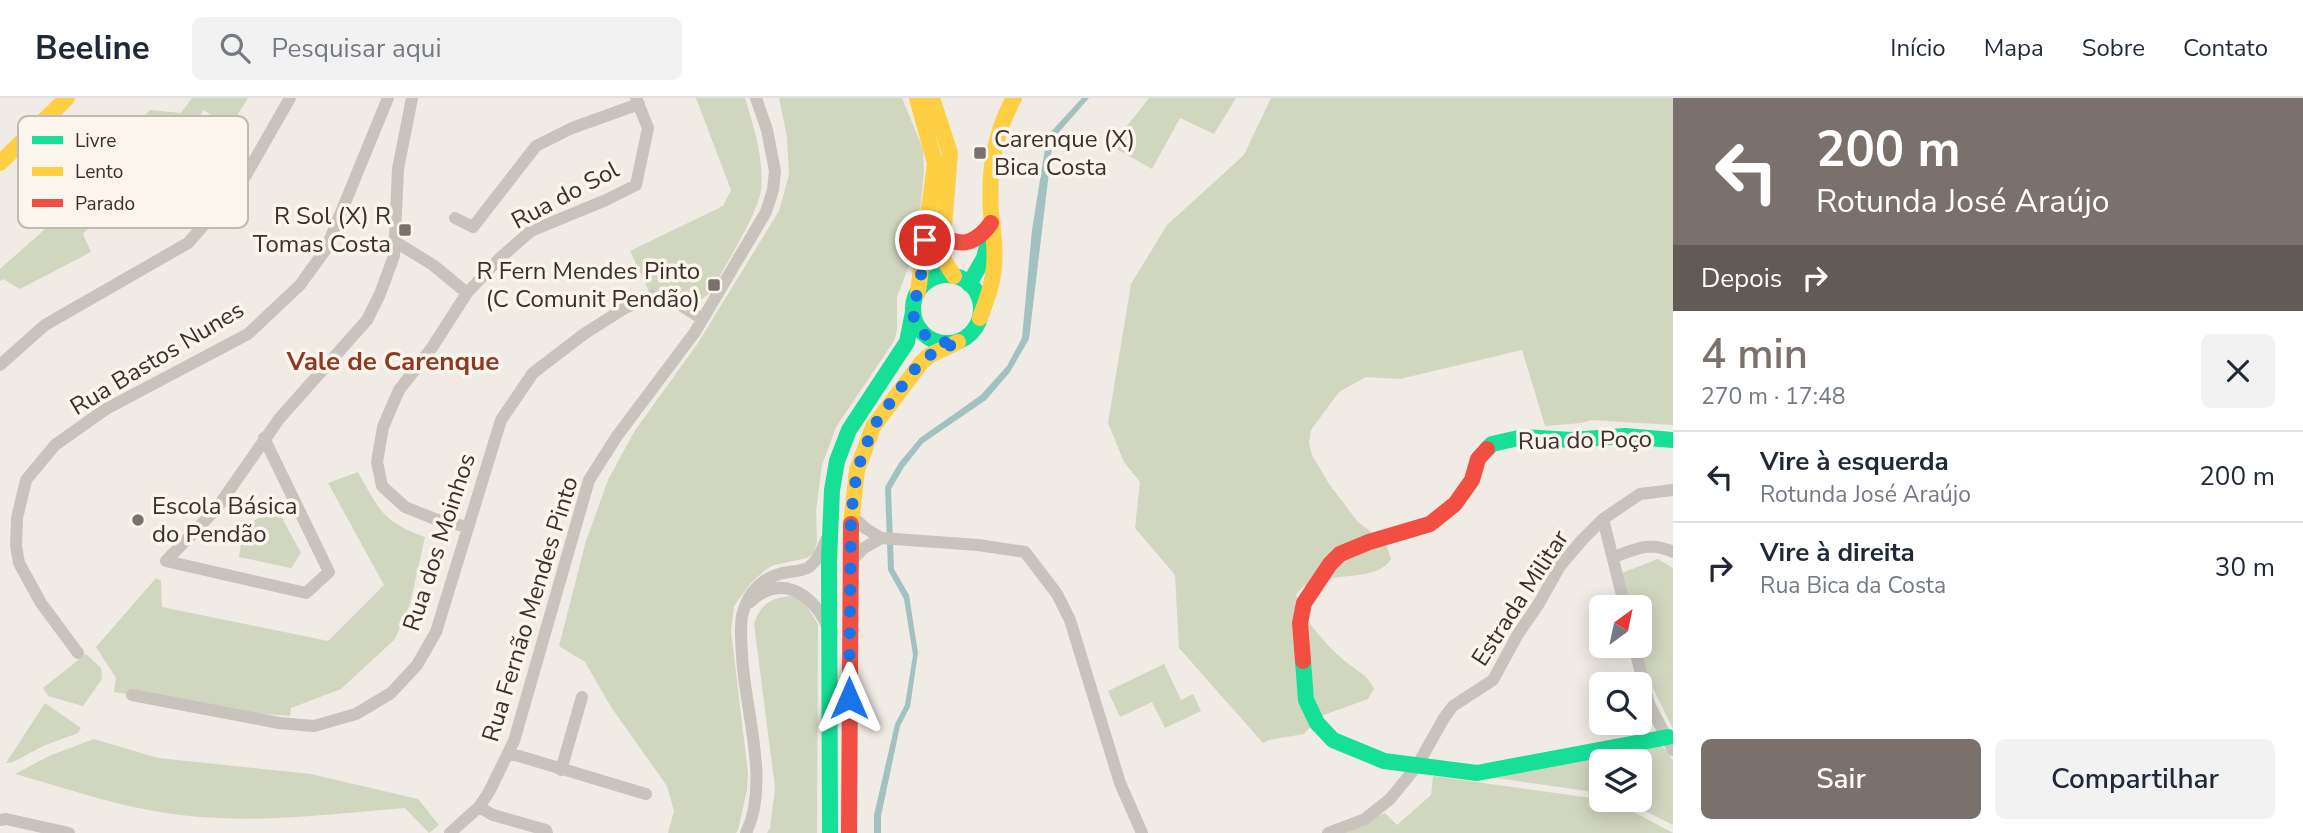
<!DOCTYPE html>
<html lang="pt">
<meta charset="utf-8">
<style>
:root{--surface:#fff;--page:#f2f2f3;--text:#1f2937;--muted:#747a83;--line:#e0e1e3;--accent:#7a716c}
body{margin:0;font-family:"Nunito Sans",sans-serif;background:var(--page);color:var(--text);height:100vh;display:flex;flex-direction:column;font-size:26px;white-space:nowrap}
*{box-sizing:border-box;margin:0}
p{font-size:23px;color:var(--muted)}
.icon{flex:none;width:38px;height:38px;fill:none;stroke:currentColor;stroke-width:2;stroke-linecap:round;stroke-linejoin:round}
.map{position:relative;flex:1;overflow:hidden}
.drawer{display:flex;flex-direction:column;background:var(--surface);width:630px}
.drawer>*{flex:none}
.top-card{background:#7a716c;color:#fff;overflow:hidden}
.needle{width:46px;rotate:33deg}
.buttons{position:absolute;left:1589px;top:497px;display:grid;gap:14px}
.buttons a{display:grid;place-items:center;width:63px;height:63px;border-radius:10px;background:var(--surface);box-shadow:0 4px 18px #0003;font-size:35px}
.pin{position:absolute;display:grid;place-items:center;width:60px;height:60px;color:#fff;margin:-30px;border:4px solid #fff;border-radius:50%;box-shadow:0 2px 7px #0007}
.me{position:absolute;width:77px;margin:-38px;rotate:0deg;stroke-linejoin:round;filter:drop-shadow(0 0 5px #0008)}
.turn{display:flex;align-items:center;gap:24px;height:147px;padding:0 28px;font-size:32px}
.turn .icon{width:91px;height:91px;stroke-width:2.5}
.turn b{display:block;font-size:49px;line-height:60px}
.then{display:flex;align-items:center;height:66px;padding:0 28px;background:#0003;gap:14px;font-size:26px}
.round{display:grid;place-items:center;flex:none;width:74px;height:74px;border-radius:10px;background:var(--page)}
.head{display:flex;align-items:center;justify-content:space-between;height:119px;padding:0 28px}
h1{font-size:42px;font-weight:600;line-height:52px;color:var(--accent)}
.cta{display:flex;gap:14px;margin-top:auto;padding:14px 28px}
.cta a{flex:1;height:80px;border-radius:10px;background:var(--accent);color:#fff;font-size:28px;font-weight:600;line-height:80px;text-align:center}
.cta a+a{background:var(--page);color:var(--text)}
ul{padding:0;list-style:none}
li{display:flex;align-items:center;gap:21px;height:91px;padding:0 28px;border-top:2px solid var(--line)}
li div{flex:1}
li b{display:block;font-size:26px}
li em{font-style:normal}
header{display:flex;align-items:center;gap:42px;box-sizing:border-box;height:98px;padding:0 35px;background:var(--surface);border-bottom:2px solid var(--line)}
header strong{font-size:33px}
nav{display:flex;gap:38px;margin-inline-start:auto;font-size:24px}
.search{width:490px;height:63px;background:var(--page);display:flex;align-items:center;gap:18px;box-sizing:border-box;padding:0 24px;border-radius:10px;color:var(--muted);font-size:26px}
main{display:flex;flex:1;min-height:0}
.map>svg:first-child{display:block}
.green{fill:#d1d6bf}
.water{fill:#a1c2c1}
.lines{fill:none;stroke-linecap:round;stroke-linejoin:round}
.street{stroke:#c9c3be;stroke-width:12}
.fast{stroke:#16e098;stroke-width:16}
.slow{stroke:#ffcf43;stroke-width:16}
.jam{stroke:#f24e42;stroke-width:16}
.route{stroke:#1a73e8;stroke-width:12;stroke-dasharray:0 21.6}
.poi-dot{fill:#7a716c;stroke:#fbf5ee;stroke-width:2.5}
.labels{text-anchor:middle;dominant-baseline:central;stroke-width:7;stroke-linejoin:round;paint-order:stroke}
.poi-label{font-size:24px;fill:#3b302b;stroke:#fbf5ee;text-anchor:start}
.street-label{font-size:24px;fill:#3b302b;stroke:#fbf5ee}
.neighbourhood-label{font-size:26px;font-weight:bold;fill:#8c3b22;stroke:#fbf5ee}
.key{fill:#fbf5ee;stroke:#c1bab4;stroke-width:2}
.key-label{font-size:19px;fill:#3b302b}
</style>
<header>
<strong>Beeline</strong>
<div class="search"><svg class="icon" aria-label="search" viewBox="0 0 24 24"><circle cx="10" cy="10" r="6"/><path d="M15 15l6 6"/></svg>Pesquisar aqui</div>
<nav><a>Início</a><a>Mapa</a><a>Sobre</a><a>Contato</a></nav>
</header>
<main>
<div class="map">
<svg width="1673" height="735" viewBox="0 0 1673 735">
<rect width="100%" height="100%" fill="#f0ebe5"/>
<!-- green -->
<path class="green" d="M192,0h56l-19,30 -25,-18 -29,42 7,8 -44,44 -15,-11 -40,41 8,18 -71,37 -17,-10 -3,2v-12l44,-39 106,-120 31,3z
M696,0h49c9,30 19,60 16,92 -3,24 -38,79 -51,103l-8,6c-20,-2 -34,-10 -53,-8l-19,-40 93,-45 8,-16z
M779,0h123l21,51 1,23 -6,58 -8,33 -13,34v33l-3,11 -58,86 -14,38 -6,46 1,31 -3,11 -7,5 -33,7 -9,5 -14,13 -17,23 -3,25 17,142 -1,17 -9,40 -2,3h-68l6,-22 -7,-25 -56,-79 -26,-45 -26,-16 27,-105 22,-61 26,-48 64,-89 81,-132 10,-36 -2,-38z
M1149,0h87l-22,36 -34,-16 -28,51 -37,-21 1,-8z
M1271,0h402v327l-82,-5 -9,3 -37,3 -23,-76 -122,29 -34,-2 -27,15 -28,38 -2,13 3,12 17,29 29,38 27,20 6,17c-11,22 -62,14 -83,25 -5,2 -9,7 -12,11 6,24 31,51 50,67 10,8 23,14 28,27l-6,10 -47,17 -17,18 -35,6 -6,3 -84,-95 -4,-73 -40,-47 5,-46 -16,-20 -16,-39 23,-139 36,-59 77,-70z
M358,374c21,38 25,50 67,65l-15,67 -15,35 -54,50 -50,19 -1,8 -37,-3 -139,-21 2,-14 -20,-31 60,-69 5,3 1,26 166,34 56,-56 -56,-102z
M277,411l24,44 -10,15 -52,-11 5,-31z
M1658,461l15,9v161l-25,-51 -8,-33v-38h-9l-9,-34z
M791,498l12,4 15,24 -1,209h-50l3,-5 5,-40 -21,-164c6,-20 17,-26 37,-28z
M86,556l15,14 1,11 -19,27 -35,-10 -5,-8z
M1164,566l17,36 12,-6 8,17 -36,17 -13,-26 -32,15 -12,-26z
M45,605l36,25 -3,5 -35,13 -30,16 -7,1z
M94,641l64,19 153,16 107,25 21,26 -10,8 -24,-25c-85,7 -171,19 -256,2 -45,-8 -90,-24 -134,-36l34,-18z
M1661,647l8,8 4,8v64l-50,-25h17v-39h-39v32l-119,-17z
M1433,678l180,25 60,32h-333l45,-20 12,12 34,-30z"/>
<!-- water -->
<path class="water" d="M1082,0h7l-36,41 -24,200 -19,33 -24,28 -63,43 -19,24 -13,22 3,80 15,26 9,58 -8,54 -10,19 -19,90v17h-7v-18l21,-91 10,-19 8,-50 -9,-56 -16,-29 -3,-83 14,-24 21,-25 61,-43 26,-29 15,-28 10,-108 15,-94z"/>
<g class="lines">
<!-- street -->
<path class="street" d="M455,120l18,9 63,-81 36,-18 67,-24
M394,143l39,24 34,28
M0,267l45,-40 143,-82 54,-61 48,-84
M264,340l65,134 -23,21 -140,-32 51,-53 62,-89 88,-99 13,-26 14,-38 4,-87 14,-71
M851,417l14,13 16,10 97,7 47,7 32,42 13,26 50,163 22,50
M1603,421l22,88
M467,429l-32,-8 -30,-12 -23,-21 -5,-24 6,-35 16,-37 32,-41 36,-56 33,-35 31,-27 75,-31 30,-15 12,-57 -12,-30
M1614,459c21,-8 37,-16 59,-5
M851,463l13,-13 17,-10
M750,504c31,-29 61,-9 77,23
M1634,548l15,58 24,46
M78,555l-37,-50 -22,-40 -3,-17 1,-28 9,-38 29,-35 51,-36 142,-75 52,-49 26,-36 62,-151
M132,597l147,28 35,3 42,-12 35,-21 26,-28 19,-33 65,-212 32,-47 51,-39 41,-26 27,-12 27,8 23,15
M509,655l137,41
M561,672l21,-73
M479,709l14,8 53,15 1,3
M0,722l6,-1 63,14
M450,735l29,-26 10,-15 25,-51 75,-261 28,-44 78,-104 71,-120 7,-22 2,-19 -8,-41 -11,-32
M746,735c25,-51 -2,-124 -4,-179 -1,-13 -2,-26 0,-38 5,-24 22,-41 47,-44 7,-1 14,-1 20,-5 9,-7 13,-17 17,-27
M1328,735l37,-14 25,-20 27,-33 27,-48 9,-12 40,-26 25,-46 20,-29 22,-39 22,-26 21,-21 37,-25 33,-4"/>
<!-- fast -->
<path class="fast" d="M913 211a34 34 0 1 1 68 0a34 34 0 1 1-68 0Z
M969,186l15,-26 5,-21
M1487,351l5,-5 31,-7 48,3 54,-4 48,4
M1303,563l3,39 11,23 16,17 51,21 93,12 191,-36
M830,735l-1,-273 3,-70 5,-29 12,-31 58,-88 6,-30"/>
<!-- slow -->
<path class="slow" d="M917,0l18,65 -17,129
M932,0l18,55 -8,98 3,11 9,14
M0,65l67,-65
M980,220c6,-17 13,-34 14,-52 2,-18 -1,-36 -3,-54 -3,-40 3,-78 23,-114
M851,426l6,-54 16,-43 48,-64 9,-8 28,-13"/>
<!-- jam -->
<path class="jam" d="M943,138c20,13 35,5 48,-13
M1303,563l-3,-38 4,-20 26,-39 10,-10 29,-12 61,-18 25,-20 17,-24 6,-21 9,-10
M849,735l2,-309"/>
</g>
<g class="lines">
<!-- route -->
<path class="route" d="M849,600l2,-183 6,-45 16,-43 39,-55 18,-17 28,-13c-20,3 -43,-6 -45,-30 -1,-8 3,-14 5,-21 4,-17 5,-34 7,-51"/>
</g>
<!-- markers -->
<g class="poi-dot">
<rect x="973" y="48" width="14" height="14" rx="3.5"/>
<rect x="398" y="125" width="14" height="14" rx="3.5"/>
<rect x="707" y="180" width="14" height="14" rx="3.5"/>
<circle cx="138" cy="422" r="7"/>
</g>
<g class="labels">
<!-- poi labels -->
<g class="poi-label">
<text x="994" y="41">Carenque (X)<tspan x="994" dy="28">Bica Costa</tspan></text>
<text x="391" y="118" text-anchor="end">R Sol (X) R<tspan x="391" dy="28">Tomas Costa</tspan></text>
<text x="700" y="173" text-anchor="end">R Fern Mendes Pinto<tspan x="700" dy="28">(C Comunit Pendão)</tspan></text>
<text x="152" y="408">Escola Básica<tspan x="152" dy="28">do Pendão</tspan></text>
</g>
<!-- street labels -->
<g class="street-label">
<text transform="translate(565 97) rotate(-28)">Rua do Sol</text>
<text transform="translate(157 260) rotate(-31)">Rua Bastos Nunes</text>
<text transform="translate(1585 342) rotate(-1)">Rua do Poço</text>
<text transform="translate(439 444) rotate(-72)">Rua dos Moinhos</text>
<text transform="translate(1520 500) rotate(-57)">Estrada Militar</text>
<text transform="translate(530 511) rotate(-73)">Rua Fernão Mendes Pinto</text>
</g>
<!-- neighbourhood labels -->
<g class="neighbourhood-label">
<text x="393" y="263">Vale de Carenque</text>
</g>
</g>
<!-- legend -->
<rect x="18" y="18" width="230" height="112" rx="10" class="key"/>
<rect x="32" y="38" width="31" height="8" fill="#16e098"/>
<rect x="32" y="69" width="31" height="9" fill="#ffcf43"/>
<rect x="32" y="101" width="31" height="8" fill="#f24e42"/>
<g class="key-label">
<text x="75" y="49">Livre</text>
<text x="75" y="80">Lento</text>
<text x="75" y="112">Parado</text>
</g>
</svg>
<div class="buttons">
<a><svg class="needle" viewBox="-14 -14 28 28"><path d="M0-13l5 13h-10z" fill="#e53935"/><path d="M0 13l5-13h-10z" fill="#747a83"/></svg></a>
<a><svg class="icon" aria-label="search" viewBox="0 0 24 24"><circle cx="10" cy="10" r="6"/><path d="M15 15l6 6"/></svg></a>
<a><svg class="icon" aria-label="layers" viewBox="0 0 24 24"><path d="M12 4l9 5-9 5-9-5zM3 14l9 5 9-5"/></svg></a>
</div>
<div class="pin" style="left:925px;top:142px;background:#d93025"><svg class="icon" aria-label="arrive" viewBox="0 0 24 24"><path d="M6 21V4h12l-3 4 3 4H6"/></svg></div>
<svg class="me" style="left:849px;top:600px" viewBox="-20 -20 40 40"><path d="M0-17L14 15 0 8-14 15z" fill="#1a73e8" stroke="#fff" stroke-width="4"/></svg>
</div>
<section class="drawer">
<div class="top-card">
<div class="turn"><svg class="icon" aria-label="left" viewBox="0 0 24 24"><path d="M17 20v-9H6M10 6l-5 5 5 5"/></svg><div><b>200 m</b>Rotunda José Araújo</div></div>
<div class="then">Depois<svg class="icon" aria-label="right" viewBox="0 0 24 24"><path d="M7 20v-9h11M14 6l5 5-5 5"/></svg></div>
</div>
<div class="head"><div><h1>4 min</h1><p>270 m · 17:48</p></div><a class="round"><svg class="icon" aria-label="close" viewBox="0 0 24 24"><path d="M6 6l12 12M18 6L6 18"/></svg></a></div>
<ul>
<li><svg class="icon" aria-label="left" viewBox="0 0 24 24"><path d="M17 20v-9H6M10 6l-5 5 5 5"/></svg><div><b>Vire à esquerda</b><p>Rotunda José Araújo</p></div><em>200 m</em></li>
<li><svg class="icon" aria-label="right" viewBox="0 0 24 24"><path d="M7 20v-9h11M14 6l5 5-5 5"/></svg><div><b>Vire à direita</b><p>Rua Bica da Costa</p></div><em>30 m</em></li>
</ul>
<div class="cta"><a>Sair</a><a>Compartilhar</a></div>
</section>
</main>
